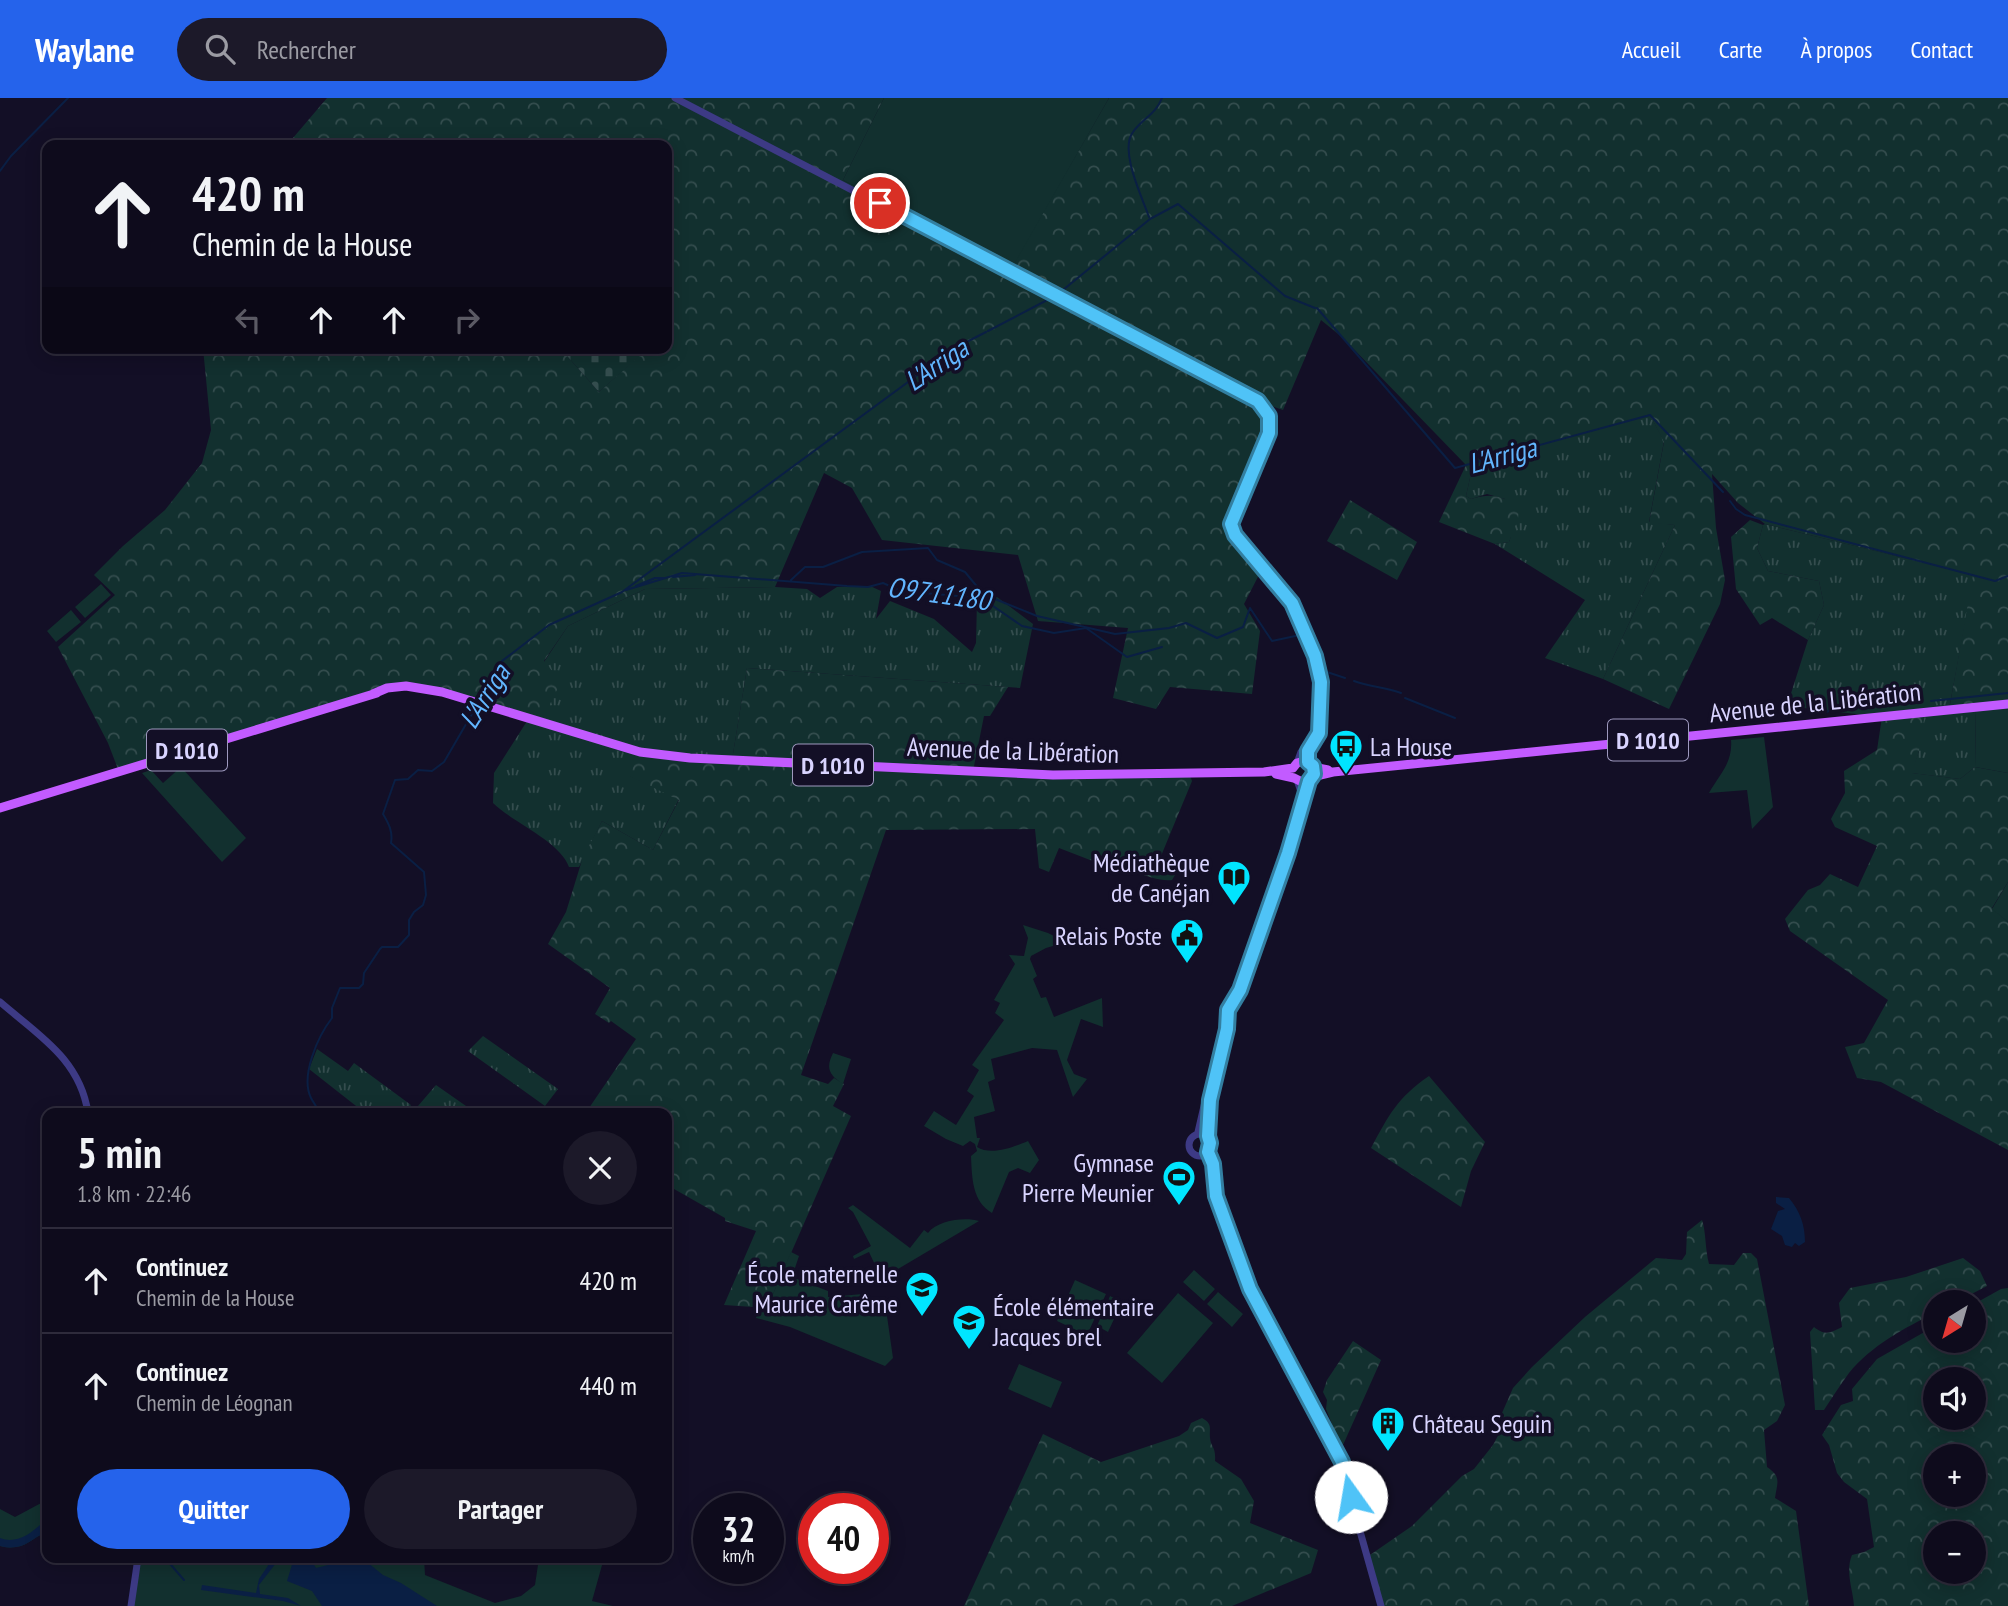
<!DOCTYPE html>
<html lang="fr">
<meta charset="utf-8">
<style>
:root{--surface:#0e0b1c;--page:#1c1929;--text:#f1f3f6;--muted:#9b9ba3;--line:#2e2b3b;--accent:#2563eb}
body{margin:0;font-family:"PT Sans Narrow",sans-serif;background:var(--page);color:var(--text);height:100vh;display:flex;flex-direction:column;font-size:26px;white-space:nowrap}
*{box-sizing:border-box;margin:0}
p{font-size:23px;color:var(--muted)}
.icon{flex:none;width:38px;height:38px;fill:none;stroke:currentColor;stroke-width:2;stroke-linecap:round;stroke-linejoin:round}
.map{position:relative;flex:1;overflow:hidden}
.drawer{position:absolute;left:42px;top:1010px;width:630px;height:455px;display:flex;flex-direction:column;background:var(--surface);border-radius:14px;box-shadow:0 4px 18px #0003,0 0 0 2px var(--line)}
.drawer>*{flex:none}
.guide{position:absolute;left:42px;top:42px;width:630px;height:214px;border-radius:14px;box-shadow:0 4px 18px #0003,0 0 0 2px var(--line);background:#0e0b1c;color:var(--text);overflow:hidden}
.needle{width:46px;rotate:217deg}
.tools{position:absolute;left:1923px;top:1192px;display:grid;gap:14px}
.tools a{display:grid;place-items:center;width:63px;height:63px;border-radius:50%;background:var(--surface);box-shadow:0 4px 18px #0003,0 0 0 2px var(--line);font-size:35px}
.speed{position:absolute;left:693px;top:1395px;display:flex;gap:14px;font-size:35px;font-weight:700;text-align:center}
.speed>*{display:grid;place-content:center;width:91px;height:91px;border-radius:50%;background:var(--surface);box-shadow:0 4px 18px #0003,0 0 0 2px var(--line);line-height:1}
.speed small{font-size:18px;font-weight:400}
.speed .limit{border:10px solid #d22;background:#fff;color:#111}
.pin{position:absolute;display:grid;place-items:center;width:60px;height:60px;color:#fff;margin:-30px;border:4px solid #fff;border-radius:50%;box-shadow:0 2px 7px #0007}
.me{position:absolute;width:77px;margin:-38px;rotate:347deg;stroke-linejoin:round;filter:drop-shadow(0 0 5px #0008)}
.turn{display:flex;align-items:center;gap:24px;height:147px;padding:0 35px;font-size:32px}
.turn .icon{width:91px;height:91px;stroke-width:2.5}
.turn b{display:block;font-size:49px;line-height:60px}
.lanes{display:flex;align-items:center;height:66px;padding:0 35px;background:#0003;justify-content:center;gap:35px;direction:ltr}
.lanes .off{opacity:.35}
.round{display:grid;place-items:center;flex:none;width:74px;height:74px;border-radius:37px;background:var(--page)}
.head{display:flex;align-items:center;justify-content:space-between;height:119px;padding:0 35px}
h1{font-size:42px;font-weight:800;line-height:52px}
.primary-button{display:flex;gap:14px;margin-top:auto;padding:14px 35px}
.primary-button a{flex:1;height:80px;border-radius:42px;background:var(--accent);color:#fff;font-size:28px;font-weight:800;line-height:80px;text-align:center}
.primary-button a+a{background:var(--page);color:var(--text)}
ul{padding:0;list-style:none}
li{display:flex;align-items:center;gap:21px;height:105px;padding:0 35px;border-top:2px solid var(--line)}
li div{flex:1}
li b{display:block;font-size:26px}
li em{font-style:normal}
header{display:flex;align-items:center;gap:42px;box-sizing:border-box;height:98px;padding:0 35px;background:var(--accent);color:#fff}
header strong{font-size:33px}
nav{display:flex;gap:38px;margin-inline-start:auto;font-size:24px}
.search{width:490px;height:63px;background:var(--page);display:flex;align-items:center;gap:18px;box-sizing:border-box;padding:0 24px;border-radius:38px;color:var(--muted);font-size:26px}
.map>svg:first-child{display:block}
.grass{fill:url(#grass-tufts)}
.forest{fill:url(#forest-crowns);fill-rule:evenodd}
.cemetery{fill:url(#cemetery-stones)}
.green{fill:#12302f}
.water{fill:#0a1f44}
.lines{fill:none;stroke-linecap:round;stroke-linejoin:round}
.stream{stroke:#0a1f44;stroke-width:2}
.minor{stroke:#3d3a85;stroke-width:7}
.major{stroke:#c25bff;stroke-width:9}
.route-casing{stroke:#337fa1;stroke-width:18}
.route{stroke:#4fc3f7;stroke-width:12}
.labels{text-anchor:middle;dominant-baseline:central;stroke-width:7;stroke-linejoin:round;paint-order:stroke}
.shield{fill:#130f26;stroke:#9e99be;stroke-width:2}
.shield-label{font-size:24px;font-weight:bold;fill:#d9d4ff}
.street-label{font-size:26px;fill:#d9d4ff;stroke:#130f26}
.poi-label{font-size:26px;fill:#d9d4ff;stroke:#130f26;text-anchor:end}
.water-label{font-size:28px;font-style:italic;fill:#62b6ff;stroke:#130f26}
</style>
<header>
<strong>Waylane</strong>
<div class="search"><svg class="icon" aria-label="search" viewBox="0 0 24 24"><circle cx="10" cy="10" r="6"/><path d="M15 15l6 6"/></svg>Rechercher</div>
<nav><a>Accueil</a><a>Carte</a><a>À propos</a><a>Contact</a></nav>
</header>
<div class="map">
<svg width="2008" height="1508" viewBox="0 0 2008 1508">
<defs>
<pattern id="grass-tufts" width="24" height="20" patternUnits="userSpaceOnUse" patternTransform="scale(1.75)"><rect width="24" height="20" fill="#12302f"/><path d="M3 7l-1-3M5 7V3M7 7l1-3M15 17l-1-3M17 17v-4M19 17l1-3" fill="none" stroke="#344d4e"/></pattern>
<pattern id="forest-crowns" width="20" height="18" patternUnits="userSpaceOnUse" patternTransform="scale(1.75)"><rect width="20" height="18" fill="#12302f"/><path d="M2 6a3 3 0 1 1 6 0M12 15a3 3 0 1 1 6 0" fill="none" stroke="#344d4e"/></pattern>
<pattern id="cemetery-stones" width="16" height="16" patternUnits="userSpaceOnUse" patternTransform="scale(1.75)"><rect width="16" height="16" fill="#12302f"/><path d="M2 7V4a2 2 0 0 1 4 0v3zM10 15v-3a2 2 0 0 1 4 0v3z" fill="#344d4e"/></pattern>
</defs>
<rect width="100%" height="100%" fill="#130f26"/>
<!-- grass -->
<path class="grass" d="M1650,317l14,26 -15,81 26,3 -72,154 -58,-21 40,-58 -90,-56 14,-2 2,-6 -6,-37 -18,-5 -16,5 -5,-3 6,-27 -6,-4z
M1765,426l209,51 -25,134 27,-2 -1,60 -15,12 -49,-6 8,-22 -37,-34 -95,-11 21,-66 16,-35 -5,-24 -51,-10 -11,-23 6,-23z
M870,488l11,5 -5,28 14,-18 44,18 38,33 4,-9 1,-42 20,-4 36,27 -13,64 -273,-20 -15,92 -102,16 49,23 -26,51 -51,-29 -23,46h-10c-9,-26 -57,-45 -76,-64l1,-30 35,-55 15,-56 24,-36 77,-37 130,-2 32,2 13,9 17,-11z
M483,938l75,53 -13,17 -77,-55z
M317,951l31,22 6,-8 57,42 -6,8h-40l-56,-44z
M436,987l40,28h-64z"/>
<!-- forest -->
<path class="forest" d="M327,0h557l-41,82 169,86 97,-168h899v606l-59,6 24,-135 -208,-51 -27,-21 -26,-29 4,54 9,52 -5,24 -51,105 -66,-30 72,-154 -26,-2 15,-81 -14,-27 -183,50 5,4 -6,27 5,3c21,-6 29,-4 48,8l-1,12 -9,23 -14,2 -56,-22 27,-57 -123,-127 -22,-18 -38,90 -23,-8 10,23 -38,99 30,45 -18,35 16,27 -8,63 -82,-7 -14,22 -43,-11 15,-70 -90,-7 -20,-66 -136,-15 -30,-52 -28,-15 -49,114 -130,2 -77,37 -24,35 17,21 -20,40 -92,-28 -60,-9 -271,84 -10,-26 -50,-96 57,-52 -21,-20 29,-29 42,-36 37,-47 9,-33 -8,-82h357l39,44 41,-37 -5,-7h32v-203h-380z
M1350,402l67,42 -20,38 -70,-39z
M1750,422l13,5 -6,23 11,23 51,10 5,24 -16,35 -36,-22 -12,7 -24,-36 -5,-52z
M747,570l261,19 -18,29h-6l-11,55 216,2 3,8 -31,75 20,9 -9,15c-22,2 -46,-14 -65,-22l-4,7 -44,-17 -10,24 -10,-4 -4,-39 -149,1 -85,245 27,9 6,-6 10,6 -11,22 18,10 -84,192 -43,-3 32,-74 -31,-10v-3l-58,-33v-72h-73l-5,-5 47,-69 -25,-18 -2,2 -14,-9 15,-26 -62,-44 18,-32 17,-55 19,-36 51,29 26,-50 -50,-24 11,-24 92,8z
M1925,615l-6,38 -7,22 48,6 15,-12 33,6v109l-16,26 16,14v228l-127,-68 -24,-4 -12,-31 19,-4 24,-43 -98,-69 -5,-12 23,-29 12,-5 10,-11 28,13 19,-41 -42,-19 -4,-8 14,-26 -1,-22 33,-21 5,-33z
M1429,978l56,66 -14,29 -10,36 -90,-59c18,-33 26,-50 58,-72z
M1702,1122c4,11 3,29 7,44l25,1 9,-12h8l6,6 28,146 -8,16 -13,9 3,37c15,10 10,16 8,31l21,13 13,95h-428l-14,-49 45,-31 50,-50 12,-7 19,-24 8,-15 1,-17 11,-25 19,-21 53,-50 71,-59 26,2 4,-6 1,-22z
M1963,1160l17,13 7,15 -31,16h-20l-1,11c-31,15 -64,33 -86,60 -9,12 -17,25 -25,37h-9l-5,-78 4,-5c11,9 16,6 28,0l-3,-24 11,-15 56,-11z
M2008,1190v318h-154c-1,-17 -9,-34 -2,-51l12,-3 10,-5 -7,-48 -23,-17 -7,-9 -8,-28 -7,-10 19,-30 12,-4 -1,-12 25,-30 58,-33 1,14h38v-36l27,-15zM1936,1281h38v39h-38zM1936,1358h38v38h-38zM1936,1435h38v39h-38z
M1353,1243l28,19 -38,85 -3,-1 -14,-35 1,-9 -4,-8 4,-12z
M1202,1320c11,6 7,10 8,20 1,10 6,8 5,23l26,18 13,22 -4,22 68,27 -7,23 -79,33h-268l79,-172 58,28 78,-26 9,-6 3,-7z"/>
<!-- cemetery -->
<path class="cemetery" d="M560,250h75l6,7 -42,37z"/>
<!-- green -->
<path class="green" d="M884,0h225l-96,168 -170,-86z
M101,486l10,11 -26,23 -10,-11z
M71,512l10,12 -25,20 -9,-11z
M2008,606v69l-33,-6 1,-60z
M1764,639l9,70 -21,22 -5,-39 -38,3c10,-18 24,-30 22,-53z
M181,669l65,71 -24,24 -80,-89 9,-3 12,13z
M2008,784v40l-16,-13z
M1023,827l25,8 14,7 -2,4 -14,4 -15,8 -1,3 7,17 -4,3 8,19 5,-1 8,20 48,-19 1,29 -22,-8 -14,41 7,14 13,5 -14,18 -16,-47 -25,-2 -41,11 4,20 -7,3 7,29 -21,6 3,21h3l-3,9c14,9 37,0 51,-6l11,19 -9,13 -12,-5 -9,4 -17,41c-20,-12 -20,-35 -21,-57l6,-5 -2,-7 -5,-3 -7,5 -17,-7 -22,-13 10,-15 22,14 18,-29 -7,-5 12,-21 -7,-5 32,-45 -9,-7 5,-10 -6,-3 21,-36 -6,-9 15,1 4,-18z
M833,955l18,6 -8,25c-15,-9 -17,-17 -10,-31z
M853,1107l57,43 14,-18 4,3c10,-13 37,-16 51,-12l-81,48 -16,16 -8,-15 2,-3 -7,-15 -15,7 -1,-3 18,-10 -18,-34 -5,-4z
M791,1154l8,4 -7,21 36,14v6l35,-3 5,8h10l9,14 6,42 -8,8 -95,-39 -34,-9 3,-11 8,1z
M1194,1172l21,19 -11,12 -21,-19z
M1075,1182l31,14 -19,41 -30,-14z
M1218,1194l25,22 -11,13 -25,-23z
M1178,1195l35,30 -51,60 -35,-30z
M1110,1198l12,6 -14,30 -11,-6z
M1019,1266l43,18 -11,26 -43,-19z
M43,1404l4,4v26c-18,7 -23,20 -47,14v-37l15,8z
M101,1460h323l1,17 70,28 26,-7 14,-11 4,-27h65l-12,43 21,5h-482l6,-40z"/>
<!-- water -->
<path class="water" d="M1776,1099l13,1c11,13 16,27 16,44l-6,4 -4,-3 -3,4 -7,-2 -3,-9 -11,-7 7,-18 7,-2 -9,-6z
M40,1427h7v7c-18,7 -23,20 -47,14v-8c15,6 29,-3 40,-13z
M273,1460h7l-21,27 1,9 28,4 13,8 -18,-5 -82,-11 1,-5 54,8 3,-14z
M294,1460h16l6,10 16,-4 2,-6h28l21,17 18,8 36,23h-115l-10,-15 -25,-10z"/>
<g class="lines">
<!-- stream -->
<path class="stream" d="M0,73l11,-15 57,-58
M1149,119c-7,-20 -30,-67 -16,-85 9,-13 23,-18 29,-34
M1058,196l92,-75 28,-15 107,92 30,12
M1317,210l138,160 195,-53 73,77
M988,233l65,-34
M1730,403l6,8 9,6 250,66 13,-5
M673,479l22,-2
M791,482l14,-13h18l39,-15 66,-4 9,12 28,12 28,34 29,20 32,7 32,-5 41,29 35,-10
M636,488l19,-8h9
M626,492l56,-17 165,13 21,1 15,-4 18,8 68,6h21l47,19 78,18 54,-6 17,-5 31,15 26,-11 7,-19 22,33 28,-6
M1324,573l21,7
M1354,583c16,6 31,6 47,12
M1405,600l50,20
M481,602l13,-29 8,-10 47,-36 73,-33 331,-243 33,-17
M1931,603l77,-8
M1824,615l11,-5 52,-2
M319,1015c-2,-7 -5,-9 -8,-15 -11,-22 7,-62 21,-80v-10l8,-20h19l4,-4 1,-11 16,-24 2,-2h16l11,-12v-15l5,-8 9,-7 3,-10 -2,-23 -33,-29c2,-11 -2,-19 -8,-29l12,-34 13,-1 10,-9 14,1 12,-9 32,-55
M165,1460l19,22"/>
<!-- minor -->
<path class="minor" d="M675,0l583,303 11,15v17l-37,91 3,11 57,68 23,53 6,26 -1,39 -2,15 -10,17v9
M1297,665l4,-11 10,-8
M1297,682l7,21
M0,904c38,33 80,57 88,111
M1198,1034l9,-39 20,-64 1,-19 12,-20 32,-89 31,-92 6,-28
M1189 1047a11 11 0 1 1 22 0a11 11 0 1 1-22 0Z
M1208,1038l1,-35
M1208,1054l5,12 3,32 5,18 29,75 93,174 8,34
M1349,1394l32,114
M131,1508l7,-48"/>
<!-- major -->
<path class="major" d="M373,596l14,-6 19,-2 36,6 198,60 50,6 363,17 211,-3 29,-4
M1293,670l4,-5 7,-2 9,6 15,3
M1276,676l18,4 10,5 12,-7 17,-4 675,-68
M0,710l377,-115"/>
</g>
<g class="lines">
<defs>
<path id="route" d="M880,105l378,198 11,15v17l-38,91 4,11 57,68 23,53 6,26 -2,51 -11,18v11l5,4 1,8 -5,7 -21,72 -48,137 -12,20 -1,19 -17,71 -2,36 2,7 -2,9 5,12 3,32 34,93 92,173 9,35"/>
</defs>
<!-- route casing -->
<use href="#route" class="route-casing"/>
<!-- route -->
<use href="#route" class="route"/>
</g>
<!-- icons -->
<defs>
<symbol id="bus-pin" viewBox="-11 -11 22 30"><path d="M0 17L-7.5 6A9.5 9.5 0 1 1 7.5 6Z" fill="#00e5ff" stroke="#130f26"/><path d="M-5-6H5V4H4V6H2V4H-2V6H-4V4H-5ZM-3.5-4V0h7V-4ZM-3.5 1.2v1.5H-2V1.2ZM2 1.2v1.5H3.5V1.2Z" fill="#111"/></symbol>
<symbol id="library-pin" viewBox="-11 -11 22 30"><path d="M0 17L-7.5 6A9.5 9.5 0 1 1 7.5 6Z" fill="#00e5ff" stroke="#130f26"/><path d="M-6-4Q-3-5.5-.7-3.5V5Q-3 3-6 4ZM6-4Q3-5.5 .7-3.5V5Q3 3 6 4Z" fill="#111"/></symbol>
<symbol id="civic-pin" viewBox="-11 -11 22 30"><path d="M0 17L-7.5 6A9.5 9.5 0 1 1 7.5 6Z" fill="#00e5ff" stroke="#130f26"/><path d="M-.6-6.5H3V-4.5H.6V-3L4-1V1h2V6H-6V1h2V-1L-.6-3ZM-1.2 2.5V6h2.4V2.5Z" fill="#111"/></symbol>
<symbol id="stadium-pin" viewBox="-11 -11 22 30"><path d="M0 17L-7.5 6A9.5 9.5 0 1 1 7.5 6Z" fill="#00e5ff" stroke="#130f26"/><path d="M0-5a6.5 5 0 1 0 0 10a6.5 5 0 1 0 0-10ZM-3.5-1.8h7v3.6h-7Z" fill="#111"/></symbol>
<symbol id="school-pin" viewBox="-11 -11 22 30"><path d="M0 17L-7.5 6A9.5 9.5 0 1 1 7.5 6Z" fill="#00e5ff" stroke="#130f26"/><path d="M0-5L7-2L0 1L-7-2ZM-4 1L0 2.5L4 1V4Q0 6-4 4Z" fill="#111"/></symbol>
<symbol id="building-pin" viewBox="-11 -11 22 30"><path d="M0 17L-7.5 6A9.5 9.5 0 1 1 7.5 6Z" fill="#00e5ff" stroke="#130f26"/><path d="M-4-6H4V6H1V3H-1V6H-4ZM-2.5-4.3h1.7v1.8h-1.7ZM.8-4.3h1.7v1.8H.8ZM-2.5-1h1.7V.8h-1.7ZM.8-1h1.7V.8H.8Z" fill="#111"/></symbol>
</defs>
<g fill-rule="evenodd">
<use href="#bus-pin" x="1327" y="629" width="38" height="52"/>
<use href="#library-pin" x="1215" y="760" width="38" height="52"/>
<use href="#civic-pin" x="1168" y="818" width="38" height="52"/>
<use href="#stadium-pin" x="1160" y="1060" width="38" height="52"/>
<use href="#school-pin" x="903" y="1171" width="38" height="52"/>
<use href="#school-pin" x="950" y="1204" width="38" height="52"/>
<use href="#building-pin" x="1369" y="1306" width="38" height="52"/>
</g>
<g class="labels">
<!-- shield labels -->
<g class="shield">
<rect x="1608" y="621.5" width="80" height="41" rx="5"/>
<rect x="147" y="631.5" width="80" height="41" rx="5"/>
<rect x="793" y="646.5" width="80" height="41" rx="5"/>
</g>
<g class="shield-label">
<text x="1648" y="642">D 1010</text>
<text x="187" y="652">D 1010</text>
<text x="833" y="667">D 1010</text>
</g>
<!-- street labels -->
<g class="street-label">
<text transform="translate(1815 604) rotate(-6)">Avenue de la Libération</text>
<text transform="translate(1013 652) rotate(2)">Avenue de la Libération</text>
</g>
<!-- poi labels -->
<g class="poi-label">
<text x="1370" y="648" text-anchor="start">La House</text>
<text x="1210" y="764">Médiathèque<tspan x="1210" dy="30">de Canéjan</tspan></text>
<text x="1162" y="837">Relais Poste</text>
<text x="1154" y="1064">Gymnase<tspan x="1154" dy="30">Pierre Meunier</tspan></text>
<text x="898" y="1175">École maternelle<tspan x="898" dy="30">Maurice Carême</tspan></text>
<text x="993" y="1208" text-anchor="start">École élémentaire<tspan x="993" dy="30">Jacques brel</tspan></text>
<text x="1412" y="1325" text-anchor="start">Château Seguin</text>
</g>
<!-- water labels -->
<g class="water-label">
<text transform="translate(936 266) rotate(-34)">L'Arriga</text>
<text transform="translate(1502 357) rotate(-15)">L'Arriga</text>
<text transform="translate(939 495) rotate(8)">O9711180</text>
<text transform="translate(484 598) rotate(-58)">L'Arriga</text>
</g>
</g>
</svg>
<div class="tools">
<a><svg class="needle" viewBox="-14 -14 28 28"><path d="M0-13l5 13h-10z" fill="#e53935"/><path d="M0 13l5-13h-10z" fill="#9b9ba3"/></svg></a>
<a><svg class="icon" aria-label="sound" viewBox="0 0 24 24"><path d="M4 9h4l5-4v14l-5-4H4zM17 9q2 3 0 6"/></svg></a>
<a>+</a>
<a>−</a>
</div>
<div class="speed"><div>32<small>km/h</small></div><div class="limit">40</div></div>
<div class="pin" style="left:880px;top:105px;background:#d93025"><svg class="icon" aria-label="arrive" viewBox="0 0 24 24"><path d="M6 21V4h12l-3 4 3 4H6"/></svg></div>
<svg class="me" style="left:1351px;top:1399px" viewBox="-20 -20 40 40"><circle r="19" fill="#fff"/><path d="M0-13L10 11 0 6-10 11z" fill="#4fc3f7"/></svg>
<div class="guide">
<div class="turn"><svg class="icon" aria-label="ahead" viewBox="0 0 24 24"><path d="M12 20V5M6 11l6-6 6 6"/></svg><div><b>420 m</b>Chemin de la House</div></div>
<div class="lanes"><svg class="icon off" aria-label="left" viewBox="0 0 24 24"><path d="M17 20v-9H6M10 6l-5 5 5 5"/></svg><svg class="icon" aria-label="ahead" viewBox="0 0 24 24"><path d="M12 20V5M6 11l6-6 6 6"/></svg><svg class="icon" aria-label="ahead" viewBox="0 0 24 24"><path d="M12 20V5M6 11l6-6 6 6"/></svg><svg class="icon off" aria-label="right" viewBox="0 0 24 24"><path d="M7 20v-9h11M14 6l5 5-5 5"/></svg></div>
</div>
<section class="drawer">
<div class="head"><div><h1>5 min</h1><p>1.8 km · 22:46</p></div><a class="round"><svg class="icon" aria-label="close" viewBox="0 0 24 24"><path d="M6 6l12 12M18 6L6 18"/></svg></a></div>
<ul>
<li><svg class="icon" aria-label="ahead" viewBox="0 0 24 24"><path d="M12 20V5M6 11l6-6 6 6"/></svg><div><b>Continuez</b><p>Chemin de la House</p></div><em>420 m</em></li>
<li><svg class="icon" aria-label="ahead" viewBox="0 0 24 24"><path d="M12 20V5M6 11l6-6 6 6"/></svg><div><b>Continuez</b><p>Chemin de Léognan</p></div><em>440 m</em></li>
</ul>
<div class="primary-button"><a>Quitter</a><a>Partager</a></div>
</section>
</div>
